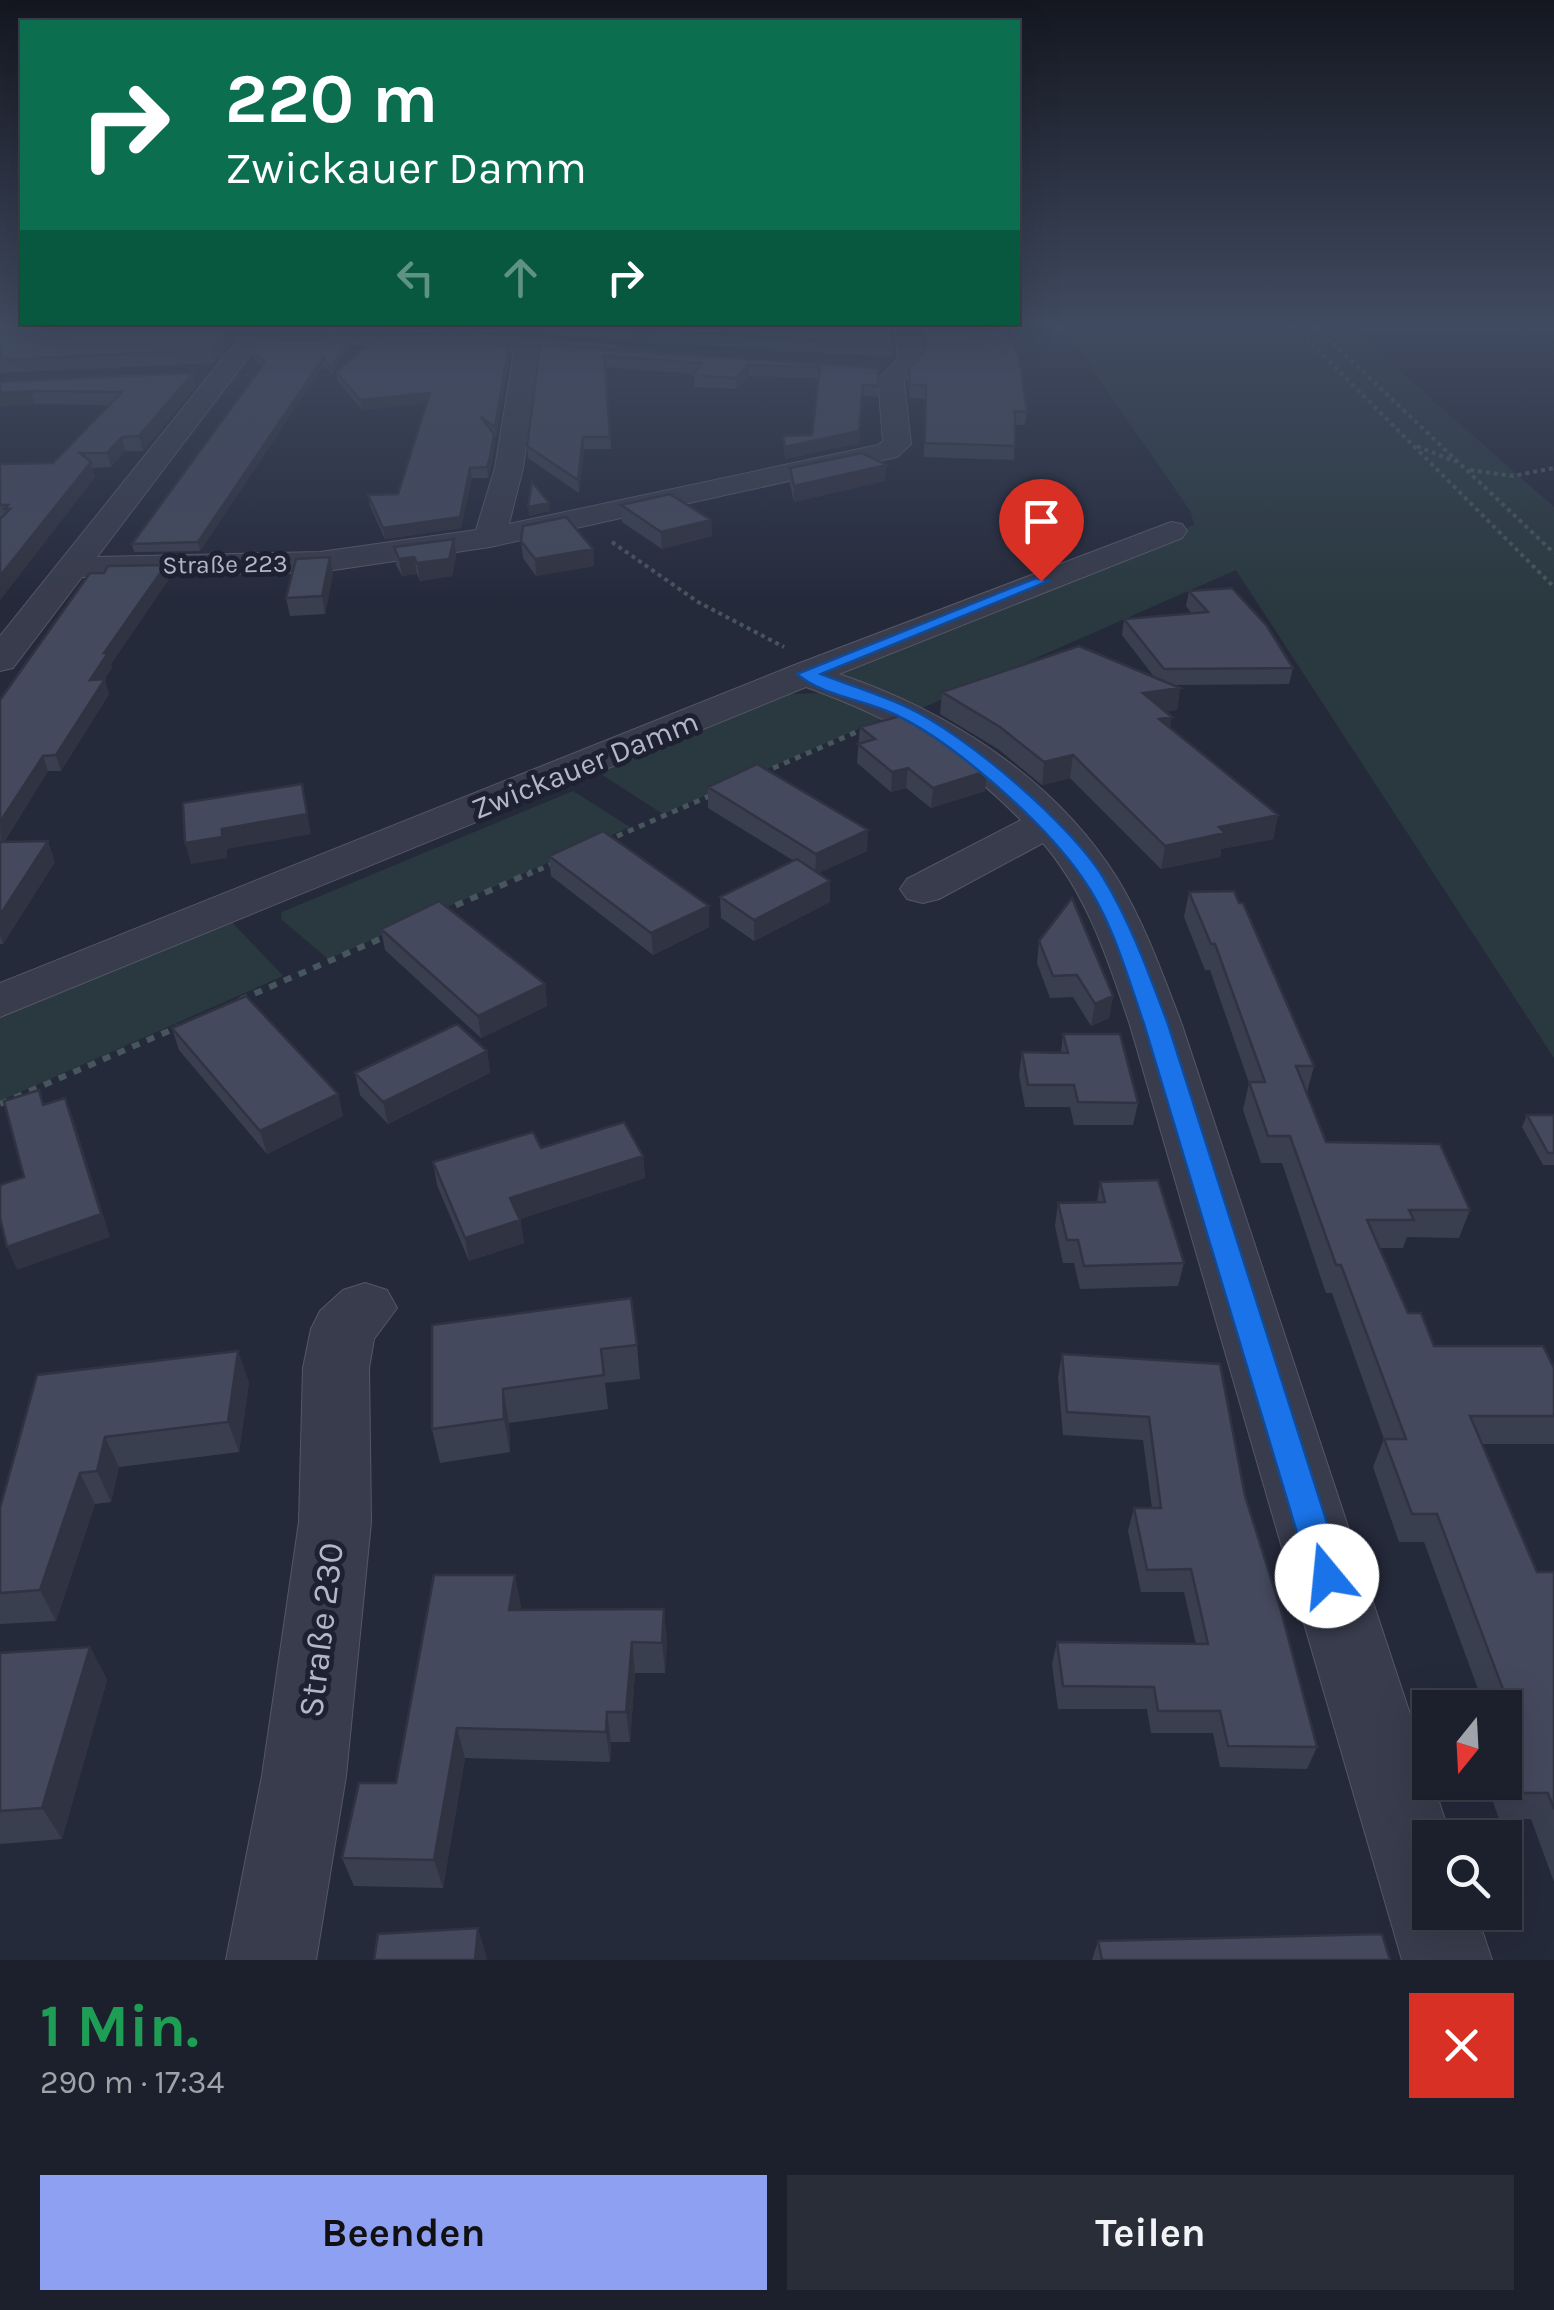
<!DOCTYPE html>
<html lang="de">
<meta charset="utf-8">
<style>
:root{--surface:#1c202c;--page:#292d38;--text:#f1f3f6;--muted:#a0a3a9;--line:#3a3e48;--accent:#8ea0f2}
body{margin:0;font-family:Karla,sans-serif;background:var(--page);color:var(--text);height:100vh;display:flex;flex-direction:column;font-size:38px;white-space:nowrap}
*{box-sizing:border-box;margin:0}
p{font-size:32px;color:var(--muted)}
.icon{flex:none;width:55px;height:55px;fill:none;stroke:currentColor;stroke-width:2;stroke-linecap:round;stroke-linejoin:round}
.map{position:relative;height:1960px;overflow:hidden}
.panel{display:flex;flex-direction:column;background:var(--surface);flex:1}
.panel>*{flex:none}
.banner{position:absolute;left:20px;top:20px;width:1000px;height:305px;border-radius:0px;box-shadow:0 10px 40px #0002,0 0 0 2px var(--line);background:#0b6e4f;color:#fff;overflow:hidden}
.needle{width:65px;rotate:198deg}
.tools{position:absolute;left:1412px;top:1690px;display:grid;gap:20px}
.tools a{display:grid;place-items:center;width:110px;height:110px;border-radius:0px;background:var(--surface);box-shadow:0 10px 40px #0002,0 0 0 2px var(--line);font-size:50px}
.pin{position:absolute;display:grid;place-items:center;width:85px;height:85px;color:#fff;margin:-102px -42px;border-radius:50% 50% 50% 0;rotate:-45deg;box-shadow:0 0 10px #0007}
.pin .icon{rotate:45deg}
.me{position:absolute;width:110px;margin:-55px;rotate:343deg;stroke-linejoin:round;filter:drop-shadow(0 0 8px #0008)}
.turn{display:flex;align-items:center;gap:35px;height:210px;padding:0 40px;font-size:45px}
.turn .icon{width:130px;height:130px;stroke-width:2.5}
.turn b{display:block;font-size:70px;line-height:85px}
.lanes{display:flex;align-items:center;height:95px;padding:0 40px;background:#0003;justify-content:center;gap:50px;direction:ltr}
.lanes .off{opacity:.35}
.round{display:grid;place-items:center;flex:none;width:105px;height:105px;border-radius:0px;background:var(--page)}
.overview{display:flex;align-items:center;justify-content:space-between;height:170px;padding:0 40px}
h1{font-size:60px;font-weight:700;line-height:75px;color:#1e9e55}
.action{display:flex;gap:20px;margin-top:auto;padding:20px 40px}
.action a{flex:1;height:115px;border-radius:0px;background:var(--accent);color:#111;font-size:40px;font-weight:700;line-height:115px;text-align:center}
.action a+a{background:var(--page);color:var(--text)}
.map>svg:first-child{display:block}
.green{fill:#2a3940}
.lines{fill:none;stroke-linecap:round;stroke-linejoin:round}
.minor-casing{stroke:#545767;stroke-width:2}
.path-far2{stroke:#47555c;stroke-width:4;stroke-dasharray:4 4;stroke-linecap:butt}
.path-far1{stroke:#47555c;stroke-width:5;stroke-dasharray:6 6;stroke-linecap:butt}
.path{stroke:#47555c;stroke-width:6;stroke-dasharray:8 8;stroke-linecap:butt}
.minor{fill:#383c4c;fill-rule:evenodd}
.wall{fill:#3a3f50}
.shaded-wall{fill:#303341}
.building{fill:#44495d;stroke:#303341;stroke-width:2.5}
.route{fill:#1a73e8;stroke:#114b97;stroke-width:2.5}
.labels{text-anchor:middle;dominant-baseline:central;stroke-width:10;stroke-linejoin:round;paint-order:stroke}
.far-street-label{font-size:25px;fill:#b4b7c7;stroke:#1e2131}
.street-label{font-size:30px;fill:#b4b7c7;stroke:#1e2131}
.near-street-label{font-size:35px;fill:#b4b7c7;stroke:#1e2131}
</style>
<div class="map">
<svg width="1554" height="1960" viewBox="0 0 1554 1960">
<rect width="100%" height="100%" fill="#252a3b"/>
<!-- green -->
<path class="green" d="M1063,327h287l204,180v551l-318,-488 -321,141 -95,-36 374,-150 -3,-13z
M827,693l61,23 -225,98 -73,-47 195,-73z
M573,791l57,36 -302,132 -47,-40 1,-7z
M230,920l53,56 -283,125v-92z"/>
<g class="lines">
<defs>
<path id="minor" d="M248,327l180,4 186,15 4,5 -4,5 -8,2 -68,-5 -15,115 -14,56 369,-79 5,-4 -5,-62 20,-20 -3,-32h23l4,34 -18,20 7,63 -14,13 -407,90 -170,25 -238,5 -69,91 -13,3v-35zM260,342l168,3 86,6 -19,117 -19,62 -156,22 -223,5z
M1171,522l11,2 5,7 -5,7 -343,136c109,37 215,104 278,204 28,46 46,97 65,147l269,813h-21v74h46l16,48h-90l-272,-935c-22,-65 -42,-129 -87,-182l-104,56 -16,4 -16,-4 -7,-10 7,-10 114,-59c-66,-67 -127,-101 -215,-133l-806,330v-34l792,-317z
M365,1283l22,7 10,18 -23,31 -5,29 2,154 -25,254 -30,184h-90l36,-184 37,-254 4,-154 8,-39 9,-18 23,-21z"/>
</defs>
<!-- minor casing -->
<use href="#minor" class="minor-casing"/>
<!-- path-far2 -->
<path class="path-far2" d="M1295,327l259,260
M1316,327l238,226
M1417,446l39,16
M1470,470l43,6 41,-8
M612,542l86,60 86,45"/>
<!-- path-far1 -->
<path class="path-far1" d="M762,773l99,-43
M606,841l108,-47
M527,875l27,-12"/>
<!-- path -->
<path class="path" d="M441,912l91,-40
M240,1000l149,-65
M0,1104l178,-77"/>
<!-- minor -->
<use href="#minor" class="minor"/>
</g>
<!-- wall -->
<path class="wall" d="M0,327h245l-31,36 -214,10z
M414,327h478l-1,30z
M919,327h84l24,85 -2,13h-10l-1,35 -90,-3 1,-58 -15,-1 -2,-16 1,-13 15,-18z
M540,345l338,23v29l-16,-1 -3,47 -74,16 -2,-23 29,-1 7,-57 -70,-2 -13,13 -42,-2 1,-13 -90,-7 6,82h-27l-5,44 -51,-35 -1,-12z
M348,349l-16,26 -8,-10 -124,186 -66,1 -2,-8 131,-178 -10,-8 -1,-7z
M510,355l-14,82 -2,-1 1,8 -4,23 -3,11h-16l-11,50 -76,11 -15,-33 -2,-11 30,-1 29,-91 -65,7 -24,-29 -2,-9z
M0,382l196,4 -53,65h-18l-14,16 -19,1 3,9 -95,123v-136l53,-1 56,-58 -74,-1 -35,3z
M886,465l-1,16 -91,21 -4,-18v-16z
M621,505l90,15 1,16 -50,13 -40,-27z
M454,539l2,17 -4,20 -32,5 -3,-7 -15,2 -6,-11 -2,-18z
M521,541l72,8 1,17 -58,10 -13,-18z
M330,557l3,17 -8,40 -35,2 -4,-18z
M166,565l3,14 -58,85 1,4 -8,11 5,15 -48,77h-13l-44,71 51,20 -52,82h-3v-244l104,-127z
M1189,591l104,77 -4,16 -116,1 7,3 -3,22 -11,1 4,17 108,87 -5,24 -52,10 -1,8 -59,12 -91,-91 -28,7 -44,-36 -58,-35 2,-22 213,-14 -33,-43 2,-16 68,-5 -6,-8z
M860,727l125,64 -54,17 -25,-20 -15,4 -34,-29z
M708,787l159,64 -49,22 12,29 -76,39 -33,-23 -1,-21 74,-36 -86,-53z
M549,856l160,71 -56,28 -102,-79z
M1189,892l125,174 -7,26 19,50 144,68 -11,28 -52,-1 -4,11h-23l28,65 26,33 120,22v76h-72l55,128h17v310l-23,-63h-32l-13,-37h19v-74h-20l-61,-166h-25l-26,-75 11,-28 -52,-146h-6l-44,-130h-21l-18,-53 6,-27 -39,-113h-5l-21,-53z
M381,929l164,55 2,22 -66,32 -96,-88z
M1039,941l74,55 -4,22 -18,8 -18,-29 -23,1 -13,-35z
M172,1028l166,66 5,22 -76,38 -88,-104z
M1063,1034l75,69 -5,22h-59l-4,-18h-45l-6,-32 3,-23h39z
M487,1051l3,22 -102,51 -28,-29 -5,-22z
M1527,1115h27v50h-11l-21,-38z
M541,1148l102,8 2,22 -125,41 4,24 -55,18 -32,-76 -4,-23z
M1100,1182l84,81 -6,23 -98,3 -6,-26h-11l-8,-37 3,-23 39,-1z
M432,1325l205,20 3,34 -35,4 3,26 -99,14 1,29 -70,11 -8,-34z
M1062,1354l158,10 25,132 72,251 -10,22 -87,-2 -7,-34h-62l-4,-24h-89l-6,-45 5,-22 139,2 -12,-52h-43l-13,-61 6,-23h18l-9,-68 -80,-5 -5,-58z
M37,1375l212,7 -10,70 -120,15 -8,35 -16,2 -39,117 -56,3v-116z
M521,1606l-1,4 147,30 -2,33h-30l-5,69h-19l-1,20 -145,-4 -22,130 -89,-2 -12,-28z
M90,1647l17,33 -45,159 -62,5v-191z
M1098,1941l292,19h-298z"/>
<!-- shaded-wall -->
<path class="shaded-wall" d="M231,327h14l-31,36 -3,-13z
M347,342l1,7 -16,26 -1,-7z
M509,346l1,9 -14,82 -1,-10z
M323,358l1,7 -124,186 -2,-9z
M749,365v11l-13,13v-11z
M193,373l3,13 -53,65 -4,-15z
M863,385l-4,58 -74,16v-12l74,-16z
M31,391l4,13 -35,3v-14z
M430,393l1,10 -69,7 -2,-10z
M494,434l1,10 -7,34 -1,-11z
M122,437l3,14 -14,16 -4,-14z
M583,437l1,12 -5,44 -1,-13z
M91,462l4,15 -95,123v-24z
M886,465l-1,16 -91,21v-16z
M470,468l2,10 -11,50 -76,11 -2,-11z
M549,503l1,8 -21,5 -1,-9z
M711,520l1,16 -50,13 -1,-17z
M454,539l2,17 -4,20 -32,5 -3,-18z
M593,549l1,17 -58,10 -1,-17z
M330,557l3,17 -8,40 -3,-18z
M414,557l3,17 -15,2 -3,-17z
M166,565l3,14 -58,85 1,4 -18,27 -4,-15 14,-27z
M105,679l4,15 -48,77 -5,-16z
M1180,688l-3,22 -37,4 3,-21z
M1172,717l-4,22 -9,-20z
M1073,755l-3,23 -28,7 2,-23z
M43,756l5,15 -47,75 -1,-24z
M908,768l-2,20 -15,4 1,-20z
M987,771l-2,20 -54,17 2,-20z
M302,784l9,50 -84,15v9l-36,6 -6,-21 37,-14z
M1278,815l-5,24 -52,10 -1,8 -59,12 4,-23 54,-19z
M868,830l-1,21 -52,24 1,-21z
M48,841l7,21 -52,82 -3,-9v-20z
M830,881v21l-76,39v-21z
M709,906v21l-56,28 -2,-22z
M545,984l2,22 -66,32 -3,-22z
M1113,996l-4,22 -18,8 4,-22z
M487,1051l3,22 -102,51 -5,-22z
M338,1094l5,22 -76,38 -7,-23z
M65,1098l9,23 36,116 -93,33 -10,-23z
M643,1156l2,22 -131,43 -4,-23z
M520,1220l4,23 -55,18 -4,-23z
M238,1351l11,31 -10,70 -11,-30z
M503,1389l6,34 1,29 -6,-33z
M105,1437l14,30 -8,35 -14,-31z
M80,1473l15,31 -39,117 -16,-31z
M515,1575l6,31 -5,35 -7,-31z
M664,1609l3,31 -2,33 -3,-30z
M632,1642l3,31 -5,69 -4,-30z
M90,1647l17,33 -45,159 -20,-31z
M607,1712l4,30 -1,20 -4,-30z
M457,1728l8,30 -22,130 -9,-28z
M478,1928l9,30 -1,2h-11z"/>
<!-- building -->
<path class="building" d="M0,327h231l-20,23 -211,10z
M609,327h283v18z
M922,327h81l16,30 8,55 -12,-1v35l-90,-3 1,-58h-16l-1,-16 17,-21z
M260,339l87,3 -16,26 -8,-10 -125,184 -66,2 133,-182 -13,-11z
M374,341l135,5 -14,81 -14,-10 13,17 -4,23 -3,10 -17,1 -10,49 -77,11 -15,-33 30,-1 32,-101 -70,7 -24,-28z
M540,345l338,23v18l-15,-1 -4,46 -74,16 -2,-11 29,-1 8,-68 -71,-2 -13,13 -43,-3 9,-12 -98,-7 6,81h-27l-5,43 -51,-34z
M193,373l-54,63 -17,1 -15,16h-27l11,9 -91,114v-57l10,-10h-6l4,-4h-8v-41l53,-1 69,-71 -91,-1 -31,2v-11z
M862,453l24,12 -92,21 -4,-18z
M532,482l17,21 -21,4z
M670,494l41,26 -50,12 -40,-27z
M566,517l27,32 -58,10 -14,-18 2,-15z
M454,539l-5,20 -32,4 -3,-6 -15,2 -5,-12z
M330,557l-8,39 -36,2 10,-39z
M166,565l-62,88h4l-18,27 15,-1 -49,76 -13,1 -43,66v-122l90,-127h14l4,-7z
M1232,588l35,38 26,42 -129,1 -40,-50 84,-7 -19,-21z
M1079,646l101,42 -37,5 29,24 -13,2 119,96 -59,12 6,6 -60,13 -92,-91 -29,7 -44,-35 -58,-35z
M904,715l83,56 -54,17 -25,-20 -16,4 -34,-28 17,-5 -15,-12z
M757,764l111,66 -52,24 -108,-67z
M302,784l5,30 -85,15v8l-37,6 -2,-40z
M603,831l106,75 -58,27 -102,-77z
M48,841l-48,74v-73z
M797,859l33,22 -76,39 -34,-23z
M1234,891l5,12h4l71,163h-18l30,76 114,2 30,66h-61l5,10h-47l41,93h13l13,33h109l11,22v48h-84l67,156h17v237l-6,-16h-33l-10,-29v-56h5l-73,-194h-25l-28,-75h22l-65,-174h-5l-46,-129h-22l-19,-54h16l-50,-138h-4l-22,-52z
M1072,898l41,98 -18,8 -18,-29 -24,1 -14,-35z
M439,901l106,83 -67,32 -97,-87z
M246,996l92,98 -78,37 -88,-103z
M457,1024l30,27 -104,51 -28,-29z
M1063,1034h57l18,69 -60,-1 -4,-17h-46l-6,-33 46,1z
M39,1090l4,15 22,-7 36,116 -94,33 -7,-29v-33l24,-8 -20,-76z
M1527,1115h27v38h-6z
M624,1122l19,34 -133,42 10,22 -55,18 -32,-76 100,-30 8,16z
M1158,1180l26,83 -100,3 -6,-26h-11l-9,-37 47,-1 -5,-20z
M631,1298l6,47 -36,4 3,26 -101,14 1,30 -72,10v-104z
M238,1351l-10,71 -123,15 -8,34 -17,2 -40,117 -40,3v-85l37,-133z
M1062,1354l158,10 25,132 35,111 37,140 -89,-1 -8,-35h-62l-4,-24 -91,-1 -6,-44 151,2 -17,-75 -44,1 -13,-62h27l-12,-91 -82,-5z
M434,1575h81l-6,35 155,-1 -2,34 -30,-1 -6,70h-19l-1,20 -149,-4 -23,132 -92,-2 17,-75h37z
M90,1647l-48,161 -42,3v-158z
M478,1928l-3,32h-101l4,-26z
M1382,1934l8,26h-288l-4,-19z"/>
<!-- sky -->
<linearGradient id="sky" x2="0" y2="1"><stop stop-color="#141720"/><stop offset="0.54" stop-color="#404a60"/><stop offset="1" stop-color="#404a60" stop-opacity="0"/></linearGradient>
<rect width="1554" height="602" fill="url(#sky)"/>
<!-- route -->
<path class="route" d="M1036,578l13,3 -228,93c28,11 58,20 86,33 57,26 163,116 196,170 28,46 46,97 65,147l176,552 -5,11 -12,4 -12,-4 -5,-11 -166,-552c-17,-49 -32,-105 -63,-148 -39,-55 -125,-132 -185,-161 -30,-15 -74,-19 -99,-41z"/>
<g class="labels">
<!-- far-street labels -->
<g class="far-street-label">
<text transform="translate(225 564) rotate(-1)">Straße 223</text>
</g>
<!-- street labels -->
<g class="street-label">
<text transform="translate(585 765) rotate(-22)">Zwickauer Damm</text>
</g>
<!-- near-street labels -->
<g class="near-street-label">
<text transform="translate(321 1630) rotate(-83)">Straße 230</text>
</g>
</g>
</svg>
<div class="tools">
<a><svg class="needle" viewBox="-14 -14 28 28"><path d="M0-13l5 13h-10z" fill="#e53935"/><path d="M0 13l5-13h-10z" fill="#a0a3a9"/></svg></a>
<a><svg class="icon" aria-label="search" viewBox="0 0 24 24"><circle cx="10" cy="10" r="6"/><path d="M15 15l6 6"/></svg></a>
</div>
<div class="pin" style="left:1041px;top:581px;background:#d93025"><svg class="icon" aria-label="arrive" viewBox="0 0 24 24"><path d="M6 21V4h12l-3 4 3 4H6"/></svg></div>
<svg class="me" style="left:1327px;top:1576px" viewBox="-20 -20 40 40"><circle r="19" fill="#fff"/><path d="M0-13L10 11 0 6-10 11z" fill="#1a73e8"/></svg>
<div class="banner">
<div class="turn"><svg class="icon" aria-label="right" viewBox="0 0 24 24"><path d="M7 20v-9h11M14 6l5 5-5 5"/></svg><div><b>220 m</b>Zwickauer Damm</div></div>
<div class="lanes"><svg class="icon off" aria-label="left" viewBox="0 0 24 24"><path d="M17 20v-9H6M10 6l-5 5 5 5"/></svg><svg class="icon off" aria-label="ahead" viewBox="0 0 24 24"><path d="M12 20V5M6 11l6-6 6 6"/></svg><svg class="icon" aria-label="right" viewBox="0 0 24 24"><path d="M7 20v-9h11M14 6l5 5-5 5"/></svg></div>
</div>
</div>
<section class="panel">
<div class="overview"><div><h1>1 Min.</h1><p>290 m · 17:34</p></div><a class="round" style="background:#d93025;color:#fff"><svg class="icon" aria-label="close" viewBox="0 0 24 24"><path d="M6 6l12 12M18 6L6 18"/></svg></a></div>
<div class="action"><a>Beenden</a><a>Teilen</a></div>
</section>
